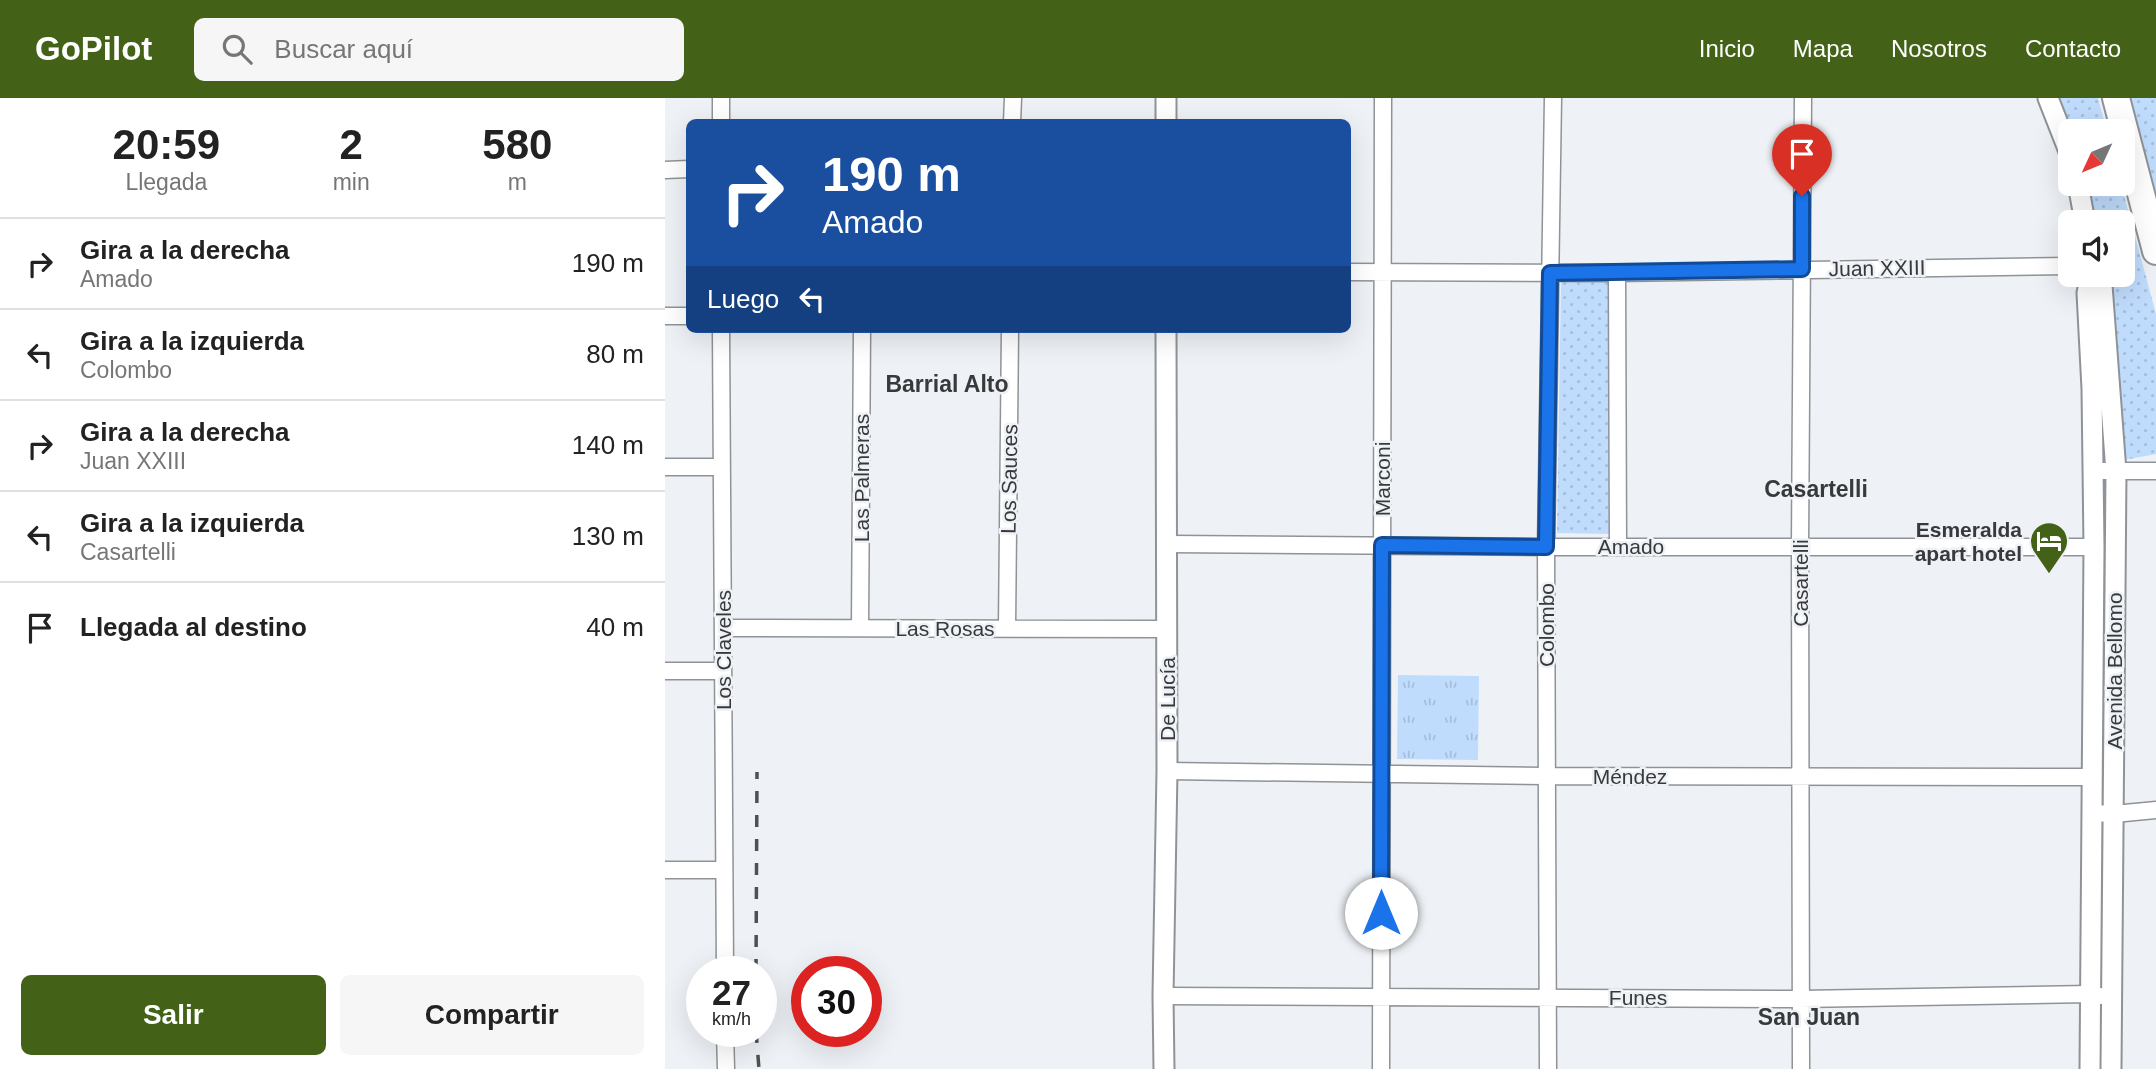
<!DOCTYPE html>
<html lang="es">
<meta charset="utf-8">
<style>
:root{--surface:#fff;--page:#f6f6f6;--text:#222;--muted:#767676;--line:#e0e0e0;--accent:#436217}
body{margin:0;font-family:Helvetica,sans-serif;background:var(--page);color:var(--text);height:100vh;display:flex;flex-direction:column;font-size:26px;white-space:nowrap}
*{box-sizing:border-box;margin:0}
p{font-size:23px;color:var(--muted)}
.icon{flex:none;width:38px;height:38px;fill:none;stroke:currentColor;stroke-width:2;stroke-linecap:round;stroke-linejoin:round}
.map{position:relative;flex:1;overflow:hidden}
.details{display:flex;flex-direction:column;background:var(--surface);width:665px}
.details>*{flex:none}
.guide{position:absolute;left:21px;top:21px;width:665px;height:214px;border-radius:10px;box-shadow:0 7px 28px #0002;background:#1a4fa0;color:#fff;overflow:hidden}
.needle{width:46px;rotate:226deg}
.fabs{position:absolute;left:1393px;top:21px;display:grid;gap:14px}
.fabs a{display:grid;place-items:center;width:77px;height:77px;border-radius:10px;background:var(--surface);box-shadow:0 7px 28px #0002;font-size:35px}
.speed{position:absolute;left:21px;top:858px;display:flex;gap:14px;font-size:35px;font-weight:700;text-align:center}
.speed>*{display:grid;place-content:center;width:91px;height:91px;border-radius:50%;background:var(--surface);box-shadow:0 7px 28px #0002;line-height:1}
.speed small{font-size:18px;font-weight:400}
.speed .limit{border:10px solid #d22;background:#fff;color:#111}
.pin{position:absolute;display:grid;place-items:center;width:60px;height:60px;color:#fff;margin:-72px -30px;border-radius:50% 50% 50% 0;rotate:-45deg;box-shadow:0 0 7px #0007}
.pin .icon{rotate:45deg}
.me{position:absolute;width:77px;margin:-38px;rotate:0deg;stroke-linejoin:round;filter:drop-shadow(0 0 5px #0008)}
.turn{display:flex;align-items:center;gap:24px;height:147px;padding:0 21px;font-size:32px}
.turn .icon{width:91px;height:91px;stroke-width:2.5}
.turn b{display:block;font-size:49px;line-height:60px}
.then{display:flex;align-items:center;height:66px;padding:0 21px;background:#0003;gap:14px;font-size:26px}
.eta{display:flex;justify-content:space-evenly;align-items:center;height:119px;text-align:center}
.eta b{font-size:42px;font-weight:600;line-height:49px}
.cta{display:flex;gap:14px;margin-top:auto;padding:14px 21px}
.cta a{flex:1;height:80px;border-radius:10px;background:var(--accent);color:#fff;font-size:28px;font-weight:600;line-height:80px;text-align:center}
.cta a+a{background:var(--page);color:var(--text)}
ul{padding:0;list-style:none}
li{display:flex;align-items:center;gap:21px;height:91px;padding:0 21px;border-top:2px solid var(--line)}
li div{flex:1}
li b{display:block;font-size:26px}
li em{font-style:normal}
header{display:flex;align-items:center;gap:42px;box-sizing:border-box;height:98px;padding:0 35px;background:var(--accent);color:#fff}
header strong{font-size:33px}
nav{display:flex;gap:38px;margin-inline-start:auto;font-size:24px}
.search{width:490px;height:63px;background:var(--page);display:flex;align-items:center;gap:18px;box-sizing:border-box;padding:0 24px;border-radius:10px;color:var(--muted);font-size:26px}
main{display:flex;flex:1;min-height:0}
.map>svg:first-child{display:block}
.grass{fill:url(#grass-dots)}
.park{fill:url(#park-tufts)}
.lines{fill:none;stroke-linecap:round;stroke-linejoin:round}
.minor-casing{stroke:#8f9397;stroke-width:19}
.tertiary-casing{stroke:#8f9397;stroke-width:23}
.trunk-casing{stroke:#8f9397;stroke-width:30}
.minor{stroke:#fff;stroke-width:16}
.tertiary{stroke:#fff;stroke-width:19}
.trunk{stroke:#fff;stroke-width:26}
.rail{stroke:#4e5052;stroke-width:3.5;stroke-dasharray:12 12;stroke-linecap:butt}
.route-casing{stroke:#114b97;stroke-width:18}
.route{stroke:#1a73e8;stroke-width:12}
.labels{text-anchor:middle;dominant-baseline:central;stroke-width:5;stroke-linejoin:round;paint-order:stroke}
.street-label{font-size:21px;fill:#38393b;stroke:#eef2f6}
.poi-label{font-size:21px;font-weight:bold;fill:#38393b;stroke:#eef2f6;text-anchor:end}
.neighbourhood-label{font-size:23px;font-weight:bold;fill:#38393b;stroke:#eef2f6}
</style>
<header>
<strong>GoPilot</strong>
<div class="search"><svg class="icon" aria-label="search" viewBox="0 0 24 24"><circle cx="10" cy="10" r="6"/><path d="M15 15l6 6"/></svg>Buscar aquí</div>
<nav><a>Inicio</a><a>Mapa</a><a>Nosotros</a><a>Contacto</a></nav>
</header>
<main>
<section class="details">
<div class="eta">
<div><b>20:59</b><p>Llegada</p></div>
<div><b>2</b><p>min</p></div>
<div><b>580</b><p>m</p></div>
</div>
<ul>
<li><svg class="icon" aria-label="right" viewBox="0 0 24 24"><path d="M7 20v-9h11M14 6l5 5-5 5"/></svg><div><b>Gira a la derecha</b><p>Amado</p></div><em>190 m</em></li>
<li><svg class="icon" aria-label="left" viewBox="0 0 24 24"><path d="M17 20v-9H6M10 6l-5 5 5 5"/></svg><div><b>Gira a la izquierda</b><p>Colombo</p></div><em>80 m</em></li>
<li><svg class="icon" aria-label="right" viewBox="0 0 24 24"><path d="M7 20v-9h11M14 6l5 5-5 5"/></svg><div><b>Gira a la derecha</b><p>Juan XXIII</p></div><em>140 m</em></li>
<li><svg class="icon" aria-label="left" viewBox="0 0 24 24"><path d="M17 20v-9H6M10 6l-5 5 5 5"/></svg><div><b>Gira a la izquierda</b><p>Casartelli</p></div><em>130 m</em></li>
<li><svg class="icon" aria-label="arrive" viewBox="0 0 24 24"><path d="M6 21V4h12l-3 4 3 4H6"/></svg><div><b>Llegada al destino</b></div><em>40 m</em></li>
</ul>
<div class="cta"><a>Salir</a><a>Compartir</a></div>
</section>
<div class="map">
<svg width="1491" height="971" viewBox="0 0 1491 971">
<defs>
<pattern id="grass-dots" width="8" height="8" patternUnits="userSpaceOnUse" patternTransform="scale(1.75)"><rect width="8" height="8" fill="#c0dcfd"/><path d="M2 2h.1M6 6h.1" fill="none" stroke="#a6beda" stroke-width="1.8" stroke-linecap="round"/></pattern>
<pattern id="park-tufts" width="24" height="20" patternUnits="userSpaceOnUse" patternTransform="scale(1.75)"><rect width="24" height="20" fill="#c0dcfd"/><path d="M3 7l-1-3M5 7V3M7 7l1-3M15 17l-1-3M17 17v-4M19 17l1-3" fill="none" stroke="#a6beda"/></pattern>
</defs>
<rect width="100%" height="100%" fill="#eef2f6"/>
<!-- grass -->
<path class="grass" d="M1388,0h45l9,33h-36z
M1465,0h26v101z
M1423,86h33l35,130v140l-32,6 -19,-185h18v-53h-29z
M896,182l53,1 -5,253 -52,-1z"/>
<!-- park -->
<path class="park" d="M733,577l81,1 -1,84 -81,-1z"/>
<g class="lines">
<defs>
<path id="minor" d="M56,0v24
M347,24l1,-24
M0,72l24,-1
M682,174l270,1 453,-7
M952,175l1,274
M0,218h24
M56,231l4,642
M0,369h57
M1427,373h64
M503,446l378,3h548
M58,530l443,1
M195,530l2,-299
M342,530l3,-299
M0,573h58
M502,673l379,5 547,1
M1427,715l22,1 42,-4
M0,772h59
M498,898l638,3 289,-5 10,2
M60,933l1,38
M716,971l2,-971
M883,971l-2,-522 7,-449
M1136,971l-1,-523 3,-448"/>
<path id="tertiary" d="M1383,0l22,56
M501,24v-24
M1413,86l7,38
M1432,177l5,10 14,187 -5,597
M499,971l-1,-73 4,-225 -1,-442
M1425,971l4,-522 -2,-158 -5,-96 4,-18"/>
<path id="trunk" d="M1451,0l40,153"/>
</defs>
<!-- minor casing -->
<use href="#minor" class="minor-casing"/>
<!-- tertiary casing -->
<use href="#tertiary" class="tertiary-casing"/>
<!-- trunk casing -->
<use href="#trunk" class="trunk-casing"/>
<!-- minor -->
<use href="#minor" class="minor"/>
<!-- tertiary -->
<use href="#tertiary" class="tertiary"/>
<!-- trunk -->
<use href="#trunk" class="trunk"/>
<!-- rail -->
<path class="rail" d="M91,873l1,-199
M91,933l3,38"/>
</g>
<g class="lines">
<defs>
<path id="route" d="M716,815l1,-368 164,2 4,-274 252,-4v-73"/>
</defs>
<!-- route casing -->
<use href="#route" class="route-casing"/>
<!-- route -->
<use href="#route" class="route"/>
</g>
<!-- icons -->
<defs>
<symbol id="hotel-pin" viewBox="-11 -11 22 30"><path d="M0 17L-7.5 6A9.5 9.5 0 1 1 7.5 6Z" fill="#436217" stroke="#eef2f6"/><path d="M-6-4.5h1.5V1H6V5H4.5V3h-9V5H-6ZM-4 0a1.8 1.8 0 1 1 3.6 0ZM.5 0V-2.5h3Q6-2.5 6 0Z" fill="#fff"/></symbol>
</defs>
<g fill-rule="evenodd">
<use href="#hotel-pin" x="1362" y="421" width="44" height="60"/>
</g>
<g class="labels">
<!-- street labels -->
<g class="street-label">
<text transform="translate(1212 170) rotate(-1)">Juan XXIII</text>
<text transform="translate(196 380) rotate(-90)">Las Palmeras</text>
<text transform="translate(344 381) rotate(-89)">Los Sauces</text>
<text transform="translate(717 381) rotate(-90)">Marconi</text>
<text x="966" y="448">Amado</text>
<text transform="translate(1135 485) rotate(-90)">Casartelli</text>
<text transform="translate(881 527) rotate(-90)">Colombo</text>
<text x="280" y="530">Las Rosas</text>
<text transform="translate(58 552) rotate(-90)">Los Claveles</text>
<text transform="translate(1449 573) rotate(-90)">Avenida Bellomo</text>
<text transform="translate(502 601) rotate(-90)">De Lucía</text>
<text x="965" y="678">Méndez</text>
<text x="973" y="899">Funes</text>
</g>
<!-- poi labels -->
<g class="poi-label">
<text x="1357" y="431">Esmeralda<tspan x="1357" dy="24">apart hotel</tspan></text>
</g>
<!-- neighbourhood labels -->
<g class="neighbourhood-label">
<text x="282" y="286">Barrial Alto</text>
<text x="1151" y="391">Casartelli</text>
<text x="1144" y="919">San Juan</text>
</g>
</g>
</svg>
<div class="fabs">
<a><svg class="needle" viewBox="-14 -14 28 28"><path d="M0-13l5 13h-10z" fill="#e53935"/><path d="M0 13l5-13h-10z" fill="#767676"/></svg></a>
<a><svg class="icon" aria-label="sound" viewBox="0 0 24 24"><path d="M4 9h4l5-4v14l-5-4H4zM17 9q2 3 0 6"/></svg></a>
</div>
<div class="speed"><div>27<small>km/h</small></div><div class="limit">30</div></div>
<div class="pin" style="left:1137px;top:98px;background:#d93025"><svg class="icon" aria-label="arrive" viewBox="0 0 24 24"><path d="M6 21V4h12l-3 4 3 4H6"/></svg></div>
<svg class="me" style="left:716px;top:815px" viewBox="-20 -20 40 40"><circle r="19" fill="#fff"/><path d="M0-13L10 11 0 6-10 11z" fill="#1a73e8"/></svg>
<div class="guide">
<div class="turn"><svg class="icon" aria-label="right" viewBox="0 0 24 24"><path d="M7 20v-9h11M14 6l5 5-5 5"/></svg><div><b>190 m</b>Amado</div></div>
<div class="then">Luego<svg class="icon" aria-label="left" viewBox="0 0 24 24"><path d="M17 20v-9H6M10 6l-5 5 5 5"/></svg></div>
</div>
</div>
</main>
